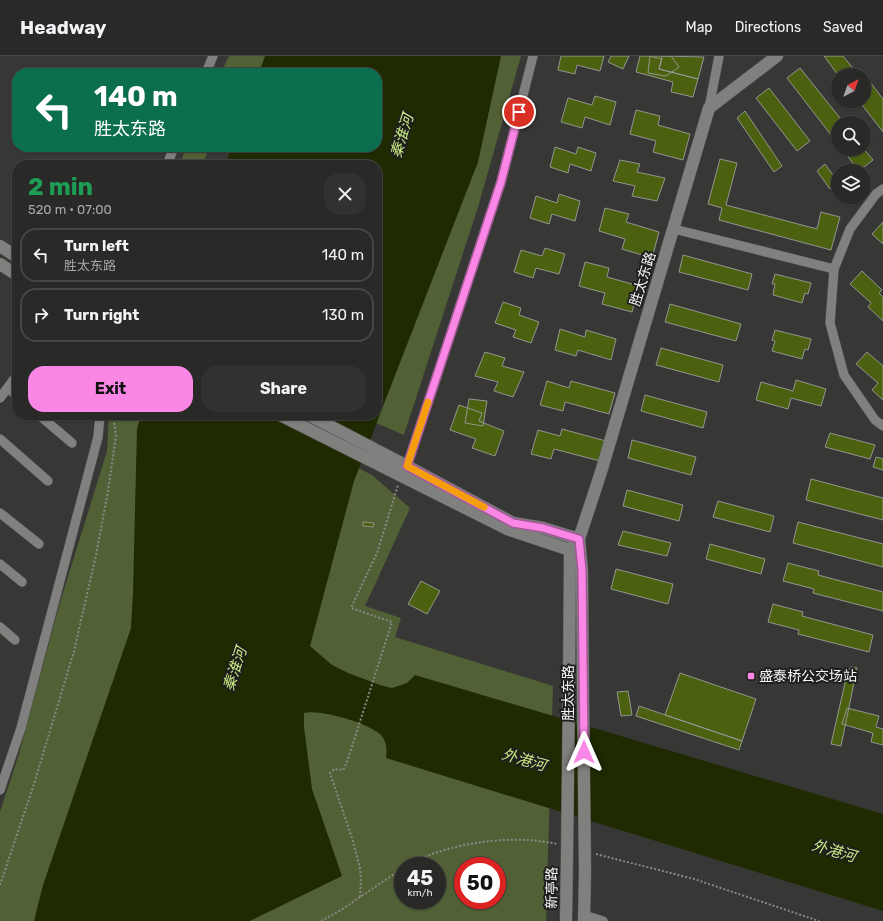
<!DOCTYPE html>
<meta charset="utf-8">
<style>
:root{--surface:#292a28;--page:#313230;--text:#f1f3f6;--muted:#a5a7a8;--line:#454645;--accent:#fa87e6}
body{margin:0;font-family:Rubik,"Noto Sans SC",sans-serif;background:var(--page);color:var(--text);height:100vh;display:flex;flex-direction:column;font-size:15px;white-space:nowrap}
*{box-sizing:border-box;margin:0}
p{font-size:13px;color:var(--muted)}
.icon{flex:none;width:22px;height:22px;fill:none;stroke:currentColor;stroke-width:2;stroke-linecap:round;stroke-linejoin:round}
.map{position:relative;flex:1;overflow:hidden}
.panel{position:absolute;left:12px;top:104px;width:370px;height:260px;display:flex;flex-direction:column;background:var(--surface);border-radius:16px;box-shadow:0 1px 3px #0004,0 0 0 1px var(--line)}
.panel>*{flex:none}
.banner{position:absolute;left:12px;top:12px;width:370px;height:84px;border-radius:16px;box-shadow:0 1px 3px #0004,0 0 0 1px var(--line);background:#0b6e4f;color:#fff;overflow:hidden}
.needle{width:26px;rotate:41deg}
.fabs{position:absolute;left:831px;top:12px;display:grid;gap:8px}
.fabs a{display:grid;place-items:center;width:40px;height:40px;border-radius:50%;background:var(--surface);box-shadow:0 1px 3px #0004,0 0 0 1px var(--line);font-size:20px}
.speed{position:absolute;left:394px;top:801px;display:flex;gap:8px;font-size:20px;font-weight:700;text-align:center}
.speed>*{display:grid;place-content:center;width:52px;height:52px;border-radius:50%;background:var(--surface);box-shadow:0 1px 3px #0004,0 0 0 1px var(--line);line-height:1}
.speed small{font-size:10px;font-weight:400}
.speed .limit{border:6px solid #d22;background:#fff;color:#111}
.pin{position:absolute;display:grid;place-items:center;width:34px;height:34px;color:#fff;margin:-17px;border:2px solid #fff;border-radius:50%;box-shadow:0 1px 4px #0007}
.me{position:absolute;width:44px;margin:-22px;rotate:0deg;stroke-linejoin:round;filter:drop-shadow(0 0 3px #0008)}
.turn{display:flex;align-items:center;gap:14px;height:84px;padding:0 16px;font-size:18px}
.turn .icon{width:52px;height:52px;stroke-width:2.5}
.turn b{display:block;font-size:28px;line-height:34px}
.round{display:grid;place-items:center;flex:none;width:42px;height:42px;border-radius:16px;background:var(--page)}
.overview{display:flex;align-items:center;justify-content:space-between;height:68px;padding:0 16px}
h1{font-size:24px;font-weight:700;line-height:30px;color:#1e9e55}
.action{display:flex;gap:8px;margin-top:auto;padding:8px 16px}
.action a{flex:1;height:46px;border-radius:16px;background:var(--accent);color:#111;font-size:16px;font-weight:700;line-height:46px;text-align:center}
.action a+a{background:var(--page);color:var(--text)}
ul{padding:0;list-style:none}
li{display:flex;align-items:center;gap:12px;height:54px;margin:0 8px 6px;padding:0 8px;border:2px solid var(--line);border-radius:16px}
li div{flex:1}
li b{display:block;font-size:15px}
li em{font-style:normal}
header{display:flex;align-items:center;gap:24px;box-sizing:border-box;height:56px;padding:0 20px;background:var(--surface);border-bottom:1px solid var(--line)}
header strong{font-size:19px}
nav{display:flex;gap:22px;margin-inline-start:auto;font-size:14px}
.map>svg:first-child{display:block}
.green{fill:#526135;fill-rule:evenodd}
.water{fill:#1f2a01}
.building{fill:#4c610f;stroke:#939591}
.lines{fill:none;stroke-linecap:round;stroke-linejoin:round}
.street-casing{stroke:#565755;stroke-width:10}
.secondary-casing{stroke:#565755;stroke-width:13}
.path{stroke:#888987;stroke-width:2;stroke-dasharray:2 2;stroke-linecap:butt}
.street{stroke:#80817e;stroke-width:9}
.secondary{stroke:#80817e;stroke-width:12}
.secondary-bridge-casing{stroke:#565755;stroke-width:13;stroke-linecap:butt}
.secondary-bridge{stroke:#80817e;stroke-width:12}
.route-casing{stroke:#a25896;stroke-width:10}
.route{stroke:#fa87e6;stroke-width:7}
.slow{stroke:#f59e0b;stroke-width:7}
.poi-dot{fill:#fa87e6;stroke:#1f1f1e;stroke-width:1.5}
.labels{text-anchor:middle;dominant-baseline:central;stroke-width:4;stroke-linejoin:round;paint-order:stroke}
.street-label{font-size:14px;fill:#f4f5f3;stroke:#1f1f1e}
.poi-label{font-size:14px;fill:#f4f5f3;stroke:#1f1f1e;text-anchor:start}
.water-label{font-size:15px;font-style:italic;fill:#c8ea82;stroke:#1f1f1e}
</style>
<header>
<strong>Headway</strong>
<nav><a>Map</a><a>Directions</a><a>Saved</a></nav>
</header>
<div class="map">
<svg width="883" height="865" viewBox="0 0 883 865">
<rect width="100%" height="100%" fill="#373835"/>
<!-- green -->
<path class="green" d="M229,0h292l-43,151 -74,228 -37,-16 10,-4v-342h-156z
M186,91h24l-8,18h-22z
M109,359h143l120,60 38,33 -45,98 36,12 -6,19 158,49 -7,235h-546v-109l19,-58 40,-148 48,-155zM403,810h34v34h-34zM463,810h34v34h-34z"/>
<!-- water -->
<path class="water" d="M265,0h236l-23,106 -124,319 -44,165 22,19 16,8 32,12 12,3 15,-5 8,-8 468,139v97l-497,-153c1,-8 1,-16 -5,-23 -12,-12 -61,-26 -77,-22v14l8,62 30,87 -92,45h-216l9,-36 88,-257 2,-36 4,-163 4,-14h236v-250h-152l7,-18h145v-74h-118z"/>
<!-- building -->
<path class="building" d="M561,0h43l-4,15 -23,-6 -2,9 -17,-4z
M611,0h18l-6,13 -15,-7z
M640,0h9l13,3 -3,10 39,10 -5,18 -22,-5 2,-10 -37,-10z
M650,0h21l8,11 -13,9 -18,-3z
M662,0l42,1 -6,22 -39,-10z
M824,0h19l13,16 4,-3 23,30v33l-24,-31h5v-26h-26z
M800,12l44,55h-6v21l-51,-66z
M769,32l41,53 -13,10 -41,-53z
M595,40l21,6 -6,23 -25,-8 -3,11 -21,-6 7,-24 24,7z
M636,54l24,6 -2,9 32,9 -7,26 -30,-8 3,-11 -26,-7z
M745,55l37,55 -8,6 -37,-54z
M555,91l21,7 2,-7 18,6 -5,18 -21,-7 -2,9 -18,-6z
M842,93h22l9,11 -14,11z
M720,103l17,4 -11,42 91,24 4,-17 19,5 -9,33 -112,-30 3,-12 -14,-4z
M620,104l20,4 -3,8 28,6 -8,23 -25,-5 3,-10 -22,-5z
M825,108l13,18 -8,7 -13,-18z
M559,138l21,7 -5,20 -23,-7 -3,10 -19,-6 6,-22 21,7z
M605,152l24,6 -3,8 33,10 -7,26 -30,-9 3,-10 -26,-8z
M883,166v22l-11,-10z
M545,192l20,6 -6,20 -23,-6 -3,10 -19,-6 7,-22 21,6z
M683,199l69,19 -4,16 -69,-18z
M585,206l24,6 -2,9 32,9 -7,26 -30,-8 3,-11 -26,-7z
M862,215l20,19 -3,3 4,4v24l-15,-14 3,-4 -21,-19z
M775,218l36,9 -3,11 -3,-1 -3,10 -29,-8 2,-11h-3z
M503,246l18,6 -2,7 20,7 -8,21 -18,-6 3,-7 -21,-7z
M670,248l71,20 -5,17 -71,-19z
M560,273l25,8 1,-7 30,9 -5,21 -33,-10 -2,6 -21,-6z
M775,274l36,9 -3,11 -3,-1 -3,10 -30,-8 3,-10 -3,-1z
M661,292l62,17 -4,17 -63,-17z
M485,296l20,6 -3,8 22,6 -11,25 -19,-6 4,-9 -23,-6z
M867,296l16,14v34l-11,-10 6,-7 -22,-19z
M796,324l30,9 -5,17 -30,-8 -3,11 -32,-9 5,-18 32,9z
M547,325l22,7 2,-7 44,12 -6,21 -44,-12 -2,9 -23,-6z
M645,339l62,17 -4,16 -62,-17z
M469,343l18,2 -4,25 -18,-3z
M459,349l23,8 -3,8 25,10 -9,25 -23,-8 4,-9 -26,-9z
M562,373l44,12 -6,20 -46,-12 -3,10 -20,-5 7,-24 22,6z
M830,377l45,12 -5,14 -45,-12z
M632,384l64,17 -5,18 -63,-17z
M876,401l7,2v11l-10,-3z
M811,423l72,19v22l-77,-20z
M627,434l56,15 -4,16 -56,-15z
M718,445l56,15 -4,16 -57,-15z
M363,466l11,1 -1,4 -10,-1z
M798,466l85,22v23l-90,-24z
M623,475l48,12 -4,13 -49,-11z
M710,488l55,15 -4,15 -55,-15z
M788,507l31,8 -1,4 65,17v19l-70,-18 1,-4 -31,-8z
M616,513l57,15 -5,20 -57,-15z
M421,525l19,10 -13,23 -19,-10z
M773,548l30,8 -1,4 71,19 -4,17 -71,-18 1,-4 -31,-8z
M851,611l6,1 -16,78 -10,-2 17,-74z
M680,617l76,26 -14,42 -77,-26z
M628,635l4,24 -11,1 -4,-24z
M639,650l103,35 -3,9 -103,-34z
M847,652l32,8 -3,11 7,2v16l-12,-3 2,-9 -31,-9z"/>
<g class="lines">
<defs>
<path id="street" d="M206,17l7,-17
M709,52l10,-52
M167,109l7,-18
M883,133l-7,5 -26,35 -16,40 -4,54 14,52 31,45 8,6
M674,173l160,40
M8,332l9,8
M0,342l17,-23
M39,359l33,28
M0,383l48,42
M404,414l3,-4 94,-284 32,-126
M0,457l39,31
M0,508l22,18
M0,571l15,13
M0,734l21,-62 77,-291 2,-22
M584,859l19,6"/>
<path id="secondary" d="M0,190l17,11
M0,208l17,11
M280,359l227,114 63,21
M309,359l98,51 106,57 30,5 36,11 3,32 1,122
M569,631l1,-137 9,-11 22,-67 108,-364 68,-52
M566,865l1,-65
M584,865l1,-50"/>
</defs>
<!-- street casing -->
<use href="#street" class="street-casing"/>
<!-- secondary casing -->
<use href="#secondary" class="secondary-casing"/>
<!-- path -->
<path class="path" d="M596,798l98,25 125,42
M407,810c8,-4 16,-9 25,-12 37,-13 86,-19 125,-10
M0,829l34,-101 40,-133 22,-96 12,-64 8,-55 -3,-21
M360,841l1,-17 -1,-12 -8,-30 -22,-65 4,-4 9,1 4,-8 45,-140 -41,-14 26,-55 21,-68
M321,865l20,-11 62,-42"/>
<!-- street -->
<use href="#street" class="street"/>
<!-- secondary -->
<use href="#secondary" class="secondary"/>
<defs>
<path id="secondary-bridge" d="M583,637l2,178
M567,800l2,-169"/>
</defs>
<!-- secondary-bridge casing -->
<use href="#secondary-bridge" class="secondary-bridge-casing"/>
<!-- secondary-bridge -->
<use href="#secondary-bridge" class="secondary-bridge"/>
</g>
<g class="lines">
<defs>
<path id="route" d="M519,56l-18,70 -94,284 106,57 30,5 36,11 3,32 2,181"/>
</defs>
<!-- route casing -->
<use href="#route" class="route-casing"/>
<!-- route -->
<use href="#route" class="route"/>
<!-- slow -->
<path class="slow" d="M428,346l-21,64 77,41"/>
</g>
<!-- markers -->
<rect class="poi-dot" x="747" y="616" width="8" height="8" rx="2"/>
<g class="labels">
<!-- street labels -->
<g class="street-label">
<text transform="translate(643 223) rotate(-73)">胜太东路</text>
<text transform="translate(568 637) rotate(-90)">胜太东路</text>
<text transform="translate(552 832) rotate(-89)">新亭路</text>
</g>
<!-- poi labels -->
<g class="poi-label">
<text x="759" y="620">盛泰桥公交场站</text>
</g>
<!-- water labels -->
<g class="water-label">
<text transform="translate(402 80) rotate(-73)">秦淮河</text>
<text transform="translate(235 613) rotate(-72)">秦淮河</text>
<text transform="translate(524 704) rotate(16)">外港河</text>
<text transform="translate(834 795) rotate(16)">外港河</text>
</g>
</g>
</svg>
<div class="fabs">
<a><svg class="needle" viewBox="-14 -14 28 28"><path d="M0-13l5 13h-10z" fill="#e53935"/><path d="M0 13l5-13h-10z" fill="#a5a7a8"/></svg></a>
<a><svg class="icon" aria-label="search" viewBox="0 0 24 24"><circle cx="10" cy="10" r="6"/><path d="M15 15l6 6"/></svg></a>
<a><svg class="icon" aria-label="layers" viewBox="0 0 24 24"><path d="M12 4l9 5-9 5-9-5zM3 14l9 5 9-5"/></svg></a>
</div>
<div class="speed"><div>45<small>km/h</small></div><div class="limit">50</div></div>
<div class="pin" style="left:519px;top:56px;background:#d93025"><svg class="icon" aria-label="arrive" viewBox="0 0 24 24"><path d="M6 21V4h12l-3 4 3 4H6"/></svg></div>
<svg class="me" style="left:584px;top:696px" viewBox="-20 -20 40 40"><path d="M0-17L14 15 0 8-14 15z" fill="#fa87e6" stroke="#fff" stroke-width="4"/></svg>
<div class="banner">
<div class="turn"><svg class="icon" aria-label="left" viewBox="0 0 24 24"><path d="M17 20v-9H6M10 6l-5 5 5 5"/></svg><div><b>140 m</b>胜太东路</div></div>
</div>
<section class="panel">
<div class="overview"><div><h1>2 min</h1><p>520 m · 07:00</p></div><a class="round"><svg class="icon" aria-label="close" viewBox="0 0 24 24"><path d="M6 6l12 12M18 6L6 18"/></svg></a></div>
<ul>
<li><svg class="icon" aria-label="left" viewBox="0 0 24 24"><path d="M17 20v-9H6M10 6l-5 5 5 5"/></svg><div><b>Turn left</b><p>胜太东路</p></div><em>140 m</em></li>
<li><svg class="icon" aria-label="right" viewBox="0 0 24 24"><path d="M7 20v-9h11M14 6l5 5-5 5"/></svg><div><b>Turn right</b></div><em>130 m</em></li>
</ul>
<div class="action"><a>Exit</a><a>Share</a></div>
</section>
</div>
